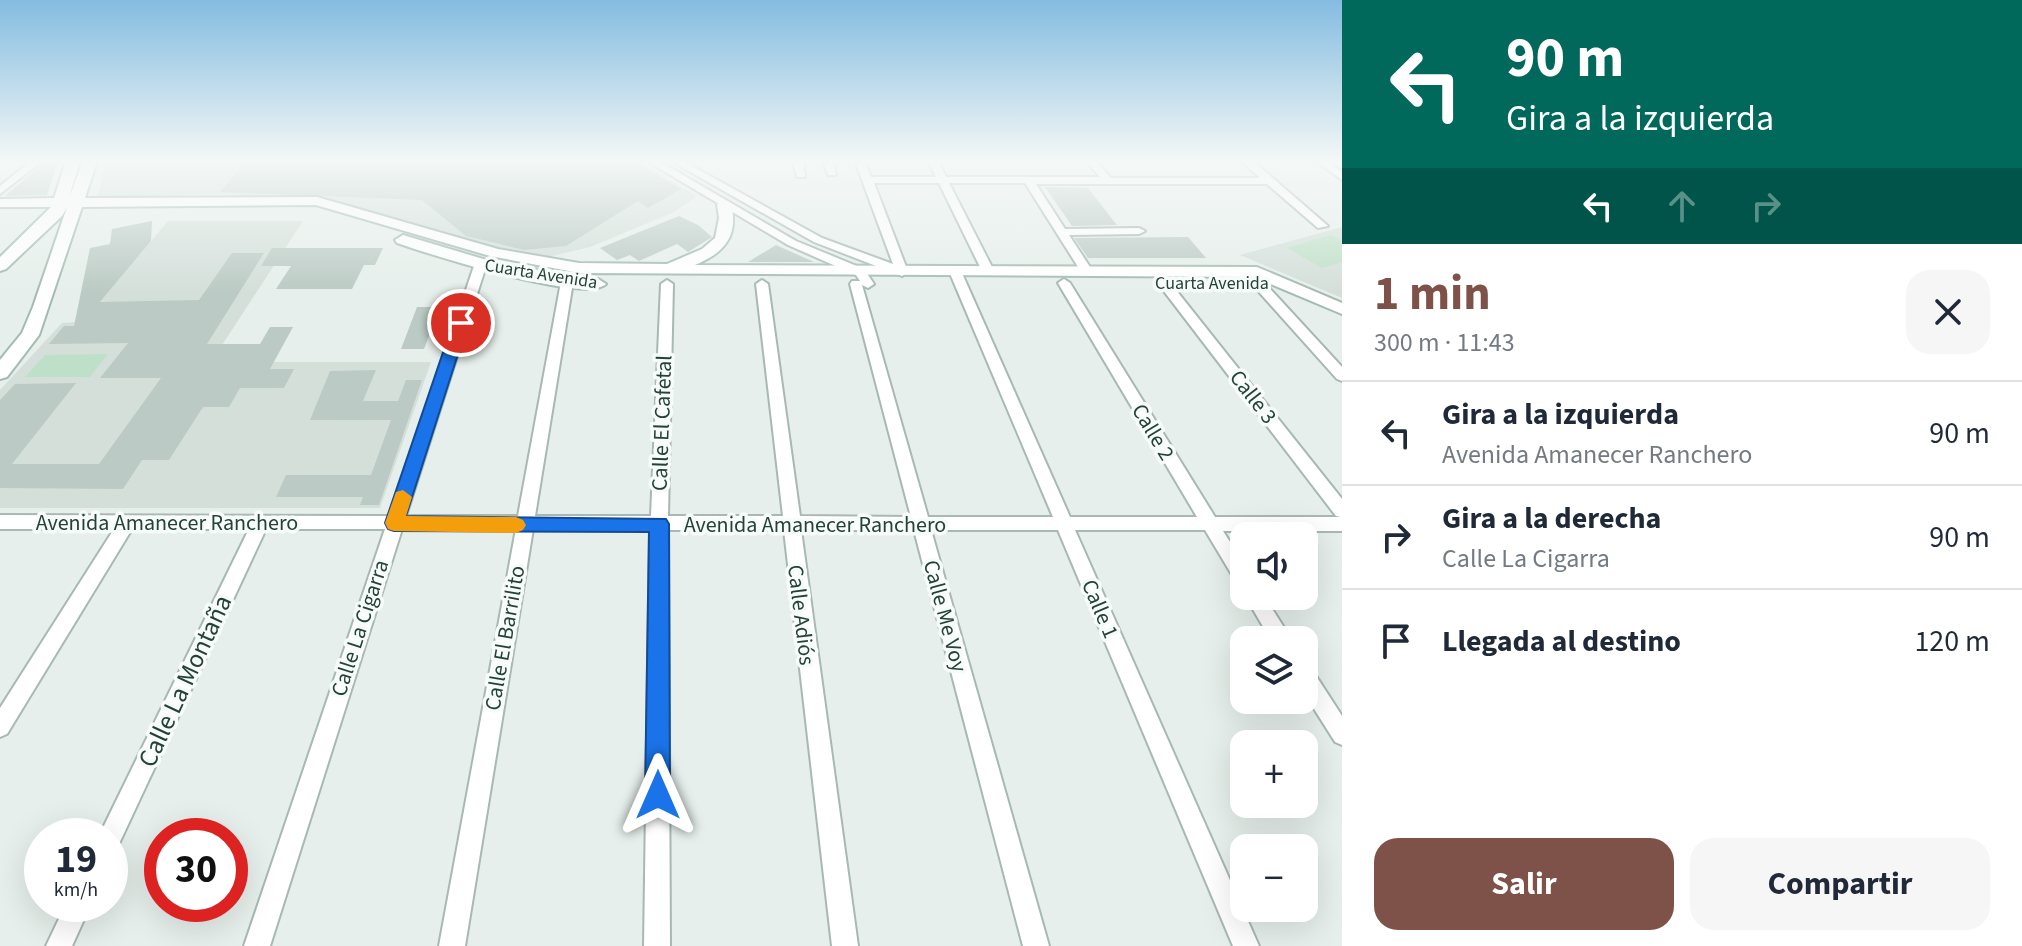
<!DOCTYPE html>
<html lang="es">
<meta charset="utf-8">
<style>
:root{--surface:#fff;--page:#f6f6f7;--text:#1f2937;--muted:#747a83;--line:#e0e1e3;--accent:#7f5249}
body{margin:0;font-family:"Source Sans 3",sans-serif;background:var(--page);color:var(--text);height:100vh;display:flex;flex-direction:column;font-size:30px;white-space:nowrap}
*{box-sizing:border-box;margin:0}
p{font-size:26px;color:var(--muted)}
.icon{flex:none;width:44px;height:44px;fill:none;stroke:currentColor;stroke-width:2;stroke-linecap:round;stroke-linejoin:round}
.map{position:relative;flex:1;overflow:hidden}
.side{display:flex;flex-direction:column;background:var(--surface);width:680px}
.side>*{flex:none}
.banner{background:#00695c;color:#fff;overflow:hidden}
.fabs{position:absolute;left:1230px;top:522px;display:grid;gap:16px}
.fabs a{display:grid;place-items:center;width:88px;height:88px;border-radius:16px;background:var(--surface);box-shadow:0 8px 32px #0002;font-size:40px}
.speed{position:absolute;left:24px;top:818px;display:flex;gap:16px;font-size:40px;font-weight:700;text-align:center}
.speed>*{display:grid;place-content:center;width:104px;height:104px;border-radius:50%;background:var(--surface);box-shadow:0 8px 32px #0002;line-height:1}
.speed small{font-size:20px;font-weight:400}
.speed .limit{border:12px solid #d22;background:#fff;color:#111}
.pin{position:absolute;display:grid;place-items:center;width:68px;height:68px;color:#fff;margin:-34px;border:4px solid #fff;border-radius:50%;box-shadow:0 2px 8px #0007}
.me{position:absolute;width:88px;margin:-44px;rotate:0deg;stroke-linejoin:round;filter:drop-shadow(0 0 6px #0008)}
.turn{display:flex;align-items:center;gap:28px;height:168px;padding:0 32px;font-size:36px}
.turn .icon{width:104px;height:104px;stroke-width:2.5}
.turn b{display:block;font-size:56px;line-height:68px}
.lanes{display:flex;align-items:center;height:76px;padding:0 32px;background:#0003;justify-content:center;gap:40px;direction:ltr}
.lanes .off{opacity:.35}
.round{display:grid;place-items:center;flex:none;width:84px;height:84px;border-radius:24px;background:var(--page)}
.summary{display:flex;align-items:center;justify-content:space-between;height:136px;padding:0 32px}
h1{font-size:48px;font-weight:700;line-height:60px;color:var(--accent)}
.primary-button{display:flex;gap:16px;margin-top:auto;padding:16px 32px}
.primary-button a{flex:1;height:92px;border-radius:24px;background:var(--accent);color:#fff;font-size:32px;font-weight:700;line-height:92px;text-align:center}
.primary-button a+a{background:var(--page);color:var(--text)}
ul{padding:0;list-style:none}
li{display:flex;align-items:center;gap:24px;height:104px;padding:0 32px;border-top:2px solid var(--line)}
li div{flex:1}
li b{display:block;font-size:30px}
li em{font-style:normal}
main{display:flex;flex:1;min-height:0}
.map>svg:first-child{display:block}
.built{fill:#d4dfda}
.green{fill:#bfe0c8}
.building{fill:#bbcac4}
.lines{fill:none;stroke-linecap:round;stroke-linejoin:round}
.street-casing{stroke:#a8b8b2;stroke-width:4}
.secondary-casing{stroke:#a4bbb3;stroke-width:4}
.street{fill:#fff;fill-rule:evenodd}
.secondary{fill:#fff;fill-rule:evenodd}
.route{fill:#1a73e8;stroke:#114b97;stroke-width:2}
.slow{fill:#f59e0b}
.labels{text-anchor:middle;dominant-baseline:central;stroke-width:7;stroke-linejoin:round;paint-order:stroke}
.far-street-label{font-size:18px;fill:#24423a;stroke:#f7fbf9}
.street-label{font-size:22px;fill:#24423a;stroke:#f7fbf9}
.near-street-label{font-size:26px;fill:#24423a;stroke:#f7fbf9}
</style>
<main>
<div class="map">
<svg width="1342" height="946" viewBox="0 0 1342 946">
<rect width="100%" height="100%" fill="#e6efeb"/>
<!-- built -->
<path class="built" d="M106,161h532l57,34v3l-23,15 -82,34 -51,12 -215,-60 -100,-5 -126,3z
M168,221h135l-92,141h220l-51,146h-380v-118l62,-67 21,-1z
M1342,227v71l-102,-43z"/>
<!-- green -->
<path class="green" d="M1331,235l11,6v21l-20,6 -35,-20z
M108,354l-18,23h-65l20,-22z"/>
<!-- building -->
<path class="building" d="M46,161h12l-11,34 -42,1z
M246,161h387l48,28 -33,19 -10,-7 -72,45 -42,4 -58,-14 -44,-36 -202,-8z
M1045,187l43,1 29,37 -45,1z
M679,216l19,9 14,12 -24,15 -11,-8 -38,17 -9,-6 -13,5 -17,-12z
M152,221l-1,20 -51,61 99,-2 33,-47h32l-57,91h53l10,-17h23l-23,42h24l-10,19h-44l-11,19h-26l-34,53h-27l-19,29 -123,-1v-88l15,-16 61,-1 -64,81h87l62,-86h-61l28,-35 -79,1 15,-18h10l16,-78 20,-4 2,-15z
M1188,237l18,21h-118l-14,-20z
M776,245l38,17h-66z
M272,248h111l-8,17h-11l-12,24h-76l15,-23h-30z
M417,307h23l-16,42h-23z
M376,370l-13,31h35l8,-21h16l-43,125h-19l3,-8h-87l10,-22h85l20,-55h-81l20,-49z"/>
<g class="lines">
<defs>
<path id="street" d="M31,161h11l-42,33v-8z
M647,161h12l137,80 68,28 10,15 -6,4 -6,-3 66,232h125l-104,-246 6,-4 6,4 109,246h127l-139,-234 6,-4 6,4 145,234h126l-5,-1 -176,-230v-6h8l174,219v32h-119l21,33v24l-6,-3 -33,-55h-130l184,416h-26l-175,-416h-127l118,416h-26l-109,-416h-113l57,416h-26l-48,-416h-116l2,416h-26l6,-416 -117,-1 -68,417h-26l77,-417h-114l-132,417h-26l141,-417h-119l-148,317 -8,4v-14h-11l150,-307h-117l-125,205 -7,3v-29l114,-179h-114v-14l390,1 84,-250 6,-4 6,4 -80,250h112l43,-234 6,-4 6,4 -38,234h116l10,-232 6,-4 6,4 -5,232h115l-27,-232 6,-4 6,4 32,232 111,1 -61,-233 2,-3h8l-4,-6 -68,-30z
M671,161h12l139,77 71,26 -38,-103h10l6,16h65l-8,-16h10l8,16h154l-14,-16h10l15,17h149l-18,-17h11l75,65 -10,2 -51,-44h-231l29,45 74,-1 6,3 -6,3 -70,1 23,35 -6,4 -6,-4 -55,-87h-76l45,88 -6,4 -6,-4 -43,-88h-65l34,89 -6,4 -88,-34z
M793,161h10l2,16h-8z
M823,161h10l3,14h-8z
M1316,161h11l15,11v8z
M1247,267l4,1 91,99v14l-5,-2 -94,-105 -2,-3z
M1245,596h19l28,44h-21z
M1304,666l7,2 31,48v29l-7,-3 -31,-49z
M66,904h25l-19,42h-26z"/>
<path id="secondary" d="M66,161h14l-11,37 14,-37h14l-12,37 232,-1 181,52 81,14 88,1 35,-15 13,-11 4,-20 -2,-14 7,-4 7,4c8,32 -7,49 -36,61l562,2 85,36v11l-88,-37 -675,-4 -89,-17 -174,-51 -234,2 -43,128 -32,42 -7,2v-19l22,-27 11,-26 34,-100 -5,9 -56,53 -6,2v-14l51,-50h-51v-8l54,-1z
M403,235l97,29 98,15 8,5c-21,20 -177,-30 -209,-41l-2,-3z"/>
</defs>
<!-- street casing -->
<use href="#street" class="street-casing"/>
<!-- secondary casing -->
<use href="#secondary" class="secondary-casing"/>
<!-- street -->
<use href="#street" class="street"/>
<!-- secondary -->
<use href="#secondary" class="secondary"/>
</g>
<!-- sky -->
<linearGradient id="sky" x2="0" y2="1"><stop stop-color="#84bce0"/><stop offset="0.55" stop-color="#f4f8f6"/><stop offset="1" stop-color="#f4f8f6" stop-opacity="0"/></linearGradient>
<rect width="1342" height="293" fill="url(#sky)"/>
<!-- route -->
<path class="route" d="M461,318l7,5 -62,193 260,3 3,5 1,271 -3,9 -9,4 -9,-4 -4,-9 4,-263 -255,-1 -6,-2 -3,-6 68,-200z"/>
<!-- slow -->
<path class="slow" d="M403,490l9,7 -6,19 110,1 7,3 3,5 -3,5 -7,3 -122,-2 -6,-2 -3,-6 11,-31z"/>
<g class="labels">
<!-- far-street labels -->
<g class="far-street-label">
<text transform="translate(541 274) rotate(9)">Cuarta Avenida</text>
<text x="1212" y="283">Cuarta Avenida</text>
</g>
<!-- street labels -->
<g class="street-label">
<text transform="translate(1253 397) rotate(52)">Calle 3</text>
<text transform="translate(662 423) rotate(-88)">Calle El Cafetal</text>
<text transform="translate(1153 432) rotate(59)">Calle 2</text>
<text x="167" y="523">Avenida Amanecer Ranchero</text>
<text x="815" y="525">Avenida Amanecer Ranchero</text>
<text transform="translate(1100 609) rotate(67)">Calle 1</text>
<text transform="translate(801 615) rotate(83)">Calle Adiós</text>
<text transform="translate(945 616) rotate(75)">Calle Me Voy</text>
<text transform="translate(360 628) rotate(-72)">Calle La Cigarra</text>
<text transform="translate(505 638) rotate(-80)">Calle El Barrilito</text>
</g>
<!-- near-street labels -->
<g class="near-street-label">
<text transform="translate(185 681) rotate(-65)">Calle La Montaña</text>
</g>
</g>
</svg>
<div class="fabs">
<a><svg class="icon" aria-label="sound" viewBox="0 0 24 24"><path d="M4 9h4l5-4v14l-5-4H4zM17 9q2 3 0 6"/></svg></a>
<a><svg class="icon" aria-label="layers" viewBox="0 0 24 24"><path d="M12 4l9 5-9 5-9-5zM3 14l9 5 9-5"/></svg></a>
<a>+</a>
<a>−</a>
</div>
<div class="speed"><div>19<small>km/h</small></div><div class="limit">30</div></div>
<div class="pin" style="left:461px;top:323px;background:#d93025"><svg class="icon" aria-label="arrive" viewBox="0 0 24 24"><path d="M6 21V4h12l-3 4 3 4H6"/></svg></div>
<svg class="me" style="left:658px;top:795px" viewBox="-20 -20 40 40"><path d="M0-17L14 15 0 8-14 15z" fill="#1a73e8" stroke="#fff" stroke-width="4"/></svg>
</div>
<section class="side">
<div class="banner">
<div class="turn"><svg class="icon" aria-label="left" viewBox="0 0 24 24"><path d="M17 20v-9H6M10 6l-5 5 5 5"/></svg><div><b>90 m</b>Gira a la izquierda</div></div>
<div class="lanes"><svg class="icon" aria-label="left" viewBox="0 0 24 24"><path d="M17 20v-9H6M10 6l-5 5 5 5"/></svg><svg class="icon off" aria-label="ahead" viewBox="0 0 24 24"><path d="M12 20V5M6 11l6-6 6 6"/></svg><svg class="icon off" aria-label="right" viewBox="0 0 24 24"><path d="M7 20v-9h11M14 6l5 5-5 5"/></svg></div>
</div>
<div class="summary"><div><h1>1 min</h1><p>300 m · 11:43</p></div><a class="round"><svg class="icon" aria-label="close" viewBox="0 0 24 24"><path d="M6 6l12 12M18 6L6 18"/></svg></a></div>
<ul>
<li><svg class="icon" aria-label="left" viewBox="0 0 24 24"><path d="M17 20v-9H6M10 6l-5 5 5 5"/></svg><div><b>Gira a la izquierda</b><p>Avenida Amanecer Ranchero</p></div><em>90 m</em></li>
<li><svg class="icon" aria-label="right" viewBox="0 0 24 24"><path d="M7 20v-9h11M14 6l5 5-5 5"/></svg><div><b>Gira a la derecha</b><p>Calle La Cigarra</p></div><em>90 m</em></li>
<li><svg class="icon" aria-label="arrive" viewBox="0 0 24 24"><path d="M6 21V4h12l-3 4 3 4H6"/></svg><div><b>Llegada al destino</b></div><em>120 m</em></li>
</ul>
<div class="primary-button"><a>Salir</a><a>Compartir</a></div>
</section>
</main>
